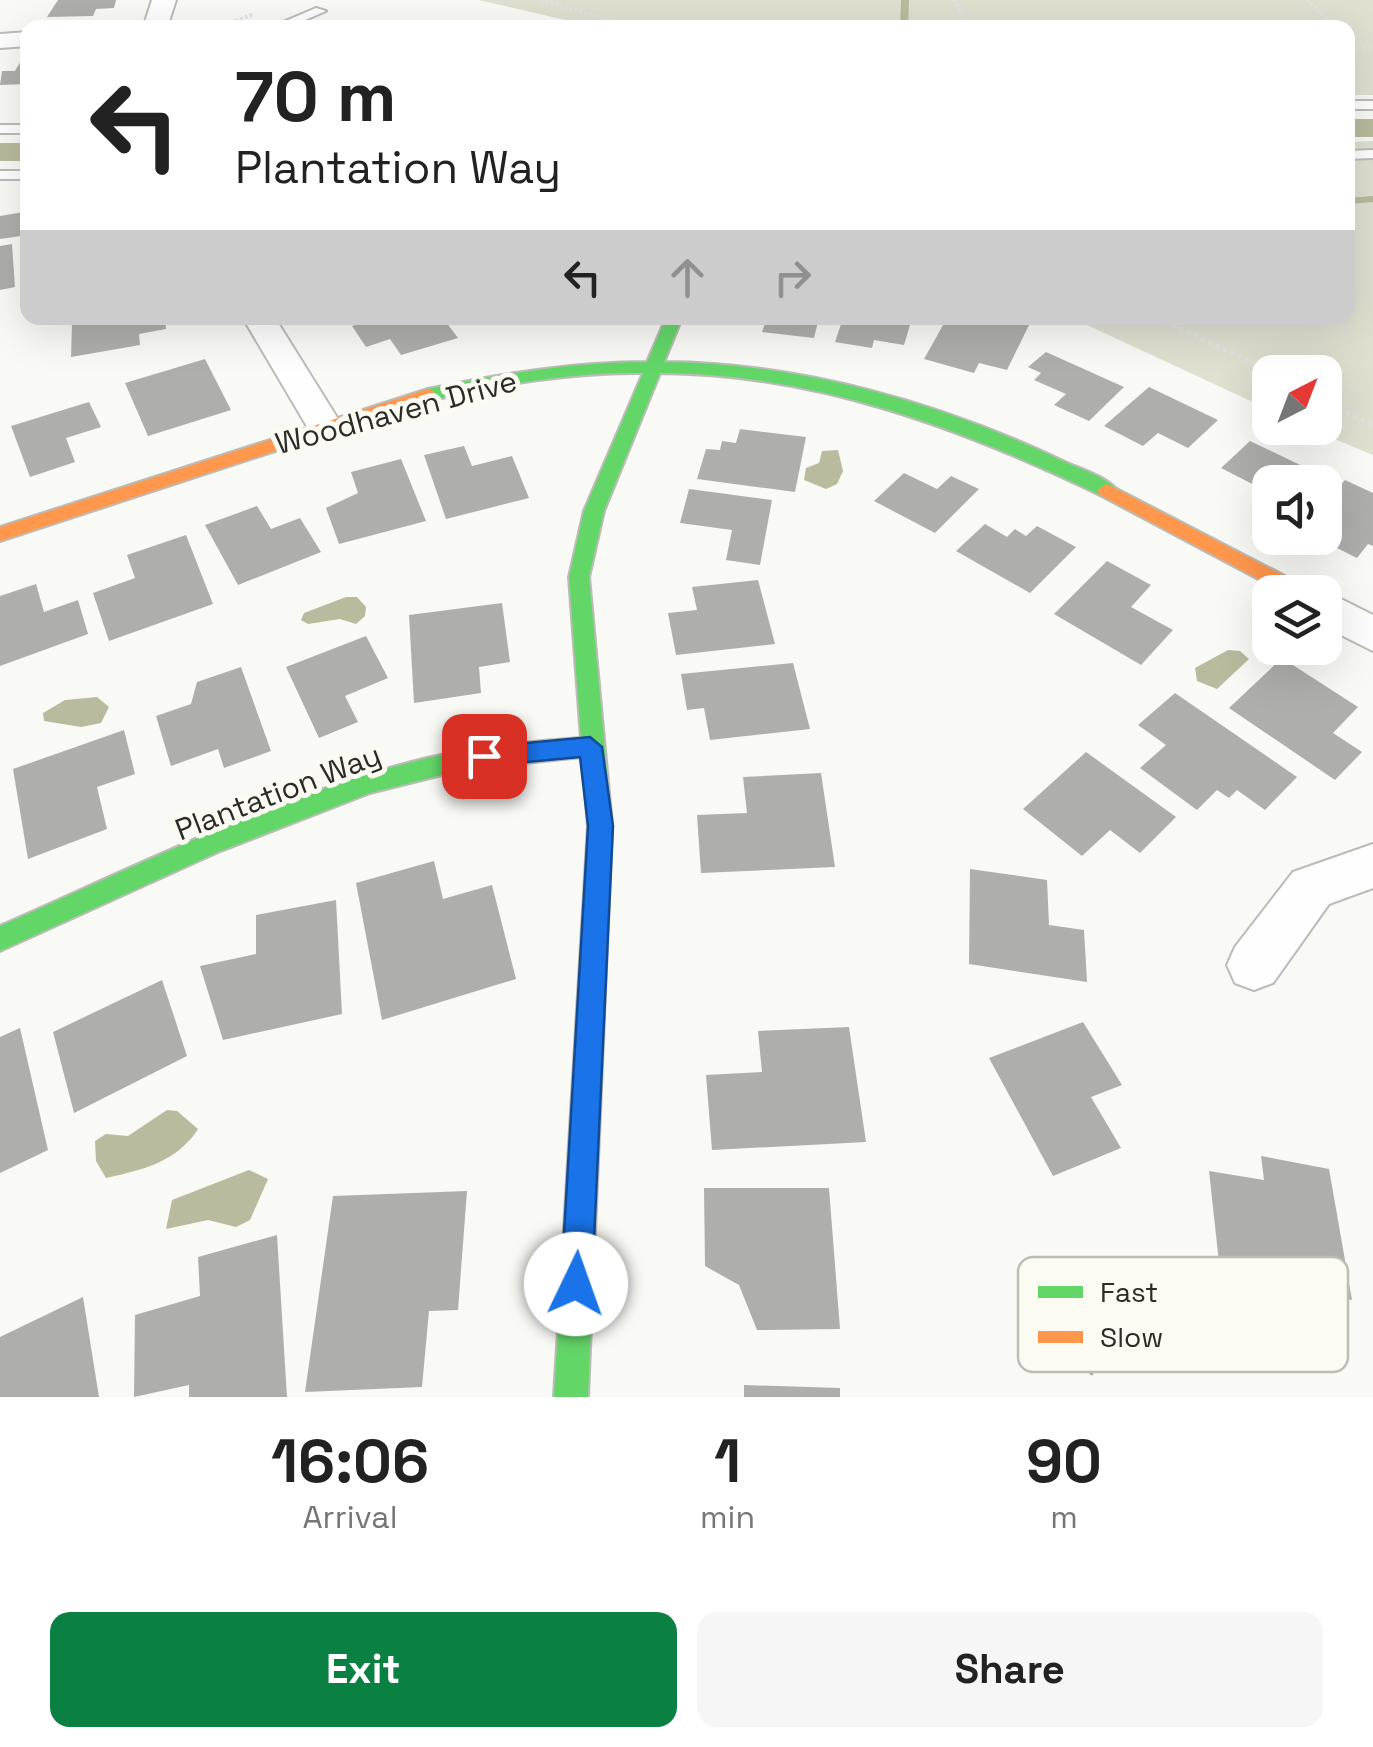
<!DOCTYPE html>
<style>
:root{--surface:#fff;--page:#f6f6f6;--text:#222;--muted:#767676;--accent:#0b8043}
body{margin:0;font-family:"Space Grotesk",sans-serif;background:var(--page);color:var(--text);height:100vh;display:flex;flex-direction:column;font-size:38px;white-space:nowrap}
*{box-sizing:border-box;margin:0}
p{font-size:32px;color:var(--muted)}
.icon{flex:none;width:55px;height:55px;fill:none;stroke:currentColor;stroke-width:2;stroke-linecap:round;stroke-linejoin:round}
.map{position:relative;height:1397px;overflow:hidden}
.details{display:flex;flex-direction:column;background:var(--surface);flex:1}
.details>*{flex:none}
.top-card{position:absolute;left:20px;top:20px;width:1335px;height:305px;border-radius:20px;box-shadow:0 10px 40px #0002;background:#fff;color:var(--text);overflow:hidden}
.needle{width:65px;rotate:42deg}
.controls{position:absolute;left:1252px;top:355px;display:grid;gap:20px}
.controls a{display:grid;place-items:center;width:90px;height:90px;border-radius:20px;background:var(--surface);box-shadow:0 10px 40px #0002;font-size:50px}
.pin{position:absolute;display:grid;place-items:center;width:85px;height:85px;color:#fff;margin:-42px;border-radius:20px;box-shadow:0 5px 15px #0006}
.me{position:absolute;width:110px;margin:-55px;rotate:3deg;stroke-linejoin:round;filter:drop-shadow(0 0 8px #0008)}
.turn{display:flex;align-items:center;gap:35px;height:210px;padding:0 50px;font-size:45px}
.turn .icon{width:130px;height:130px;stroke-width:2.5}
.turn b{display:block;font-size:70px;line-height:85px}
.lanes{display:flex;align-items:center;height:95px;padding:0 50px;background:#0003;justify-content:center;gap:50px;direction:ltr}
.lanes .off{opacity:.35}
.eta{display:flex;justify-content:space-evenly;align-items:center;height:170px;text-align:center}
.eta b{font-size:60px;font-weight:800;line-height:70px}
.button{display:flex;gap:20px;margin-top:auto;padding:20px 50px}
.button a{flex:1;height:115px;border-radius:20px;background:var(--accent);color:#fff;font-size:40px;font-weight:800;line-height:115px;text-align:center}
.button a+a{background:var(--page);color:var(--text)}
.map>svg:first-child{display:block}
.green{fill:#dfe0d0}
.water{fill:#baba9e}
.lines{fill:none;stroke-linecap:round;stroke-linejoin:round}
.stream{fill:#baba9e;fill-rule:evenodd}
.canal{fill:#baba9e;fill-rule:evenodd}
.building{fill:#aeaeab}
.lane-casing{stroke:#bbbbb7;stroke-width:4}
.street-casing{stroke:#bbbbb7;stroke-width:4}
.fast-casing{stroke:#bbbbb7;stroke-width:4}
.slow-casing{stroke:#bbbbb7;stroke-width:4}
.path-far1{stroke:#e2e2e1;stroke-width:4;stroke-dasharray:2.5 2.5;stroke-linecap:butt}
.path{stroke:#e2e2e1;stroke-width:5;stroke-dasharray:4 4;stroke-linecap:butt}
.lane{fill:#fefefe;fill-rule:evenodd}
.street{fill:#fefefe;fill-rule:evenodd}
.fast{fill:#63d668;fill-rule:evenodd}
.slow{fill:#ff974d;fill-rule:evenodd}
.route{fill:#1a73e8;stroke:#114b97;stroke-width:2.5}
.labels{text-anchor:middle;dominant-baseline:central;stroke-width:10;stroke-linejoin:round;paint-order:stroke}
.street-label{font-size:30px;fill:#2b2b28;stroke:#fbfbf3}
.key{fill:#fbfbf3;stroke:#bdbdb6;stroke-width:2.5}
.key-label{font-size:28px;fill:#2b2b28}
</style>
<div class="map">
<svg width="1373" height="1397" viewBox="0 0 1373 1397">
<rect width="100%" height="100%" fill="#f9f9f5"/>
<!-- green -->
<path class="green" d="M479,0h894v95h-25v-67h-748z
M1373,141v314l-65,-27h17v-56h-55v38l-198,-92h276v-176z"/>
<!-- water -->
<path class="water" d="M838,450l5,21 -6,13 -11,5 -22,-9 2,-12 13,-5 3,-12z
M346,597h11l9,10 -1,9 -9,8 -16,-5 -32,5 -7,-4 3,-7z
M1228,650l12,1 9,8 -32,30 -20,-8 -2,-13z
M97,697l12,10 -8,16 -20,4 -37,-6 -1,-8 22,-13z
M167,1110l10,1 21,18c-21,33 -56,41 -92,49l-10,-17 -1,-20 11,-7 22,2z
M249,1170l19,9 -18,41 -14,7 -28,-7 -42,9 6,-29z"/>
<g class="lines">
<!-- stream -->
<path class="stream" d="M901,0h8l-1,28h-8z
M1373,196v6l-25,2v-6z"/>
<!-- canal -->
<path class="canal" d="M1348,119h25v18h-25z
M0,143h28v18h-28z"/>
</g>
<!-- building -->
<path class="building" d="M58,0h58l-2,8 -18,1 -3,7 -46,1z
M22,59h6v25l-28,1 2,-14h13z
M24,212l-3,24 -21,3v-23z
M12,244l3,43 -15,3v-44z
M107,318h58l1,11 -27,5 1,11 -69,12 1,-33z
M381,318h62l15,20 -57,17 -11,-16 -24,8 -14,-21z
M767,318h52l-5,20 -52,-6z
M843,318h69l-8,27 -30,-5 -2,8 -37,-6z
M947,318l43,6 3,-6h7l29,7 -22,45 -28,-7 -5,10 -50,-14z
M1046,352l78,35 -35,34 -35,-16 12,-11 -32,-14 7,-7 -13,-6z
M205,359l26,51 -83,26 -23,-53z
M1149,387l69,33 -30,28 -30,-15 -15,13 -39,-20z
M89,402l12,25 -35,11 9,24 -45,15 -19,-51z
M740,429l66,8 -11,55 -98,-13 9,-30 14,1 2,-9 14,2z
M1250,441l73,35 -6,6h-47v11l-49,-25z
M464,446l8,20 40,-10 17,42 -83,21 -22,-64z
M401,459l25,62 -87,23 -13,-36 32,-15 -7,-21z
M904,473l33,16 14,-13 28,13 -44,44 -61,-32z
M1345,480l28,13v53l-5,-2 -11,14 -40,-20h8v-35z
M689,489l83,11 -12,65 -34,-5 6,-30 -52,-7z
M257,506l14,23 29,-11 21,34 -83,33 -33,-60z
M985,524l22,13 8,-8 11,7 11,-10 39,21 -46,46 -74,-42z
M186,535l27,69 -104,37 -16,-48 42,-15 -8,-23z
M1107,561l44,24 -20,22 42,23 -32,35 -87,-51z
M758,580l17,64 -99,11 -8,-42 29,-3 -5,-23z
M36,584l8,28 34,-12 10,34 -88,32v-70z
M502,603l8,59 -31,5 2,26 -67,10 -5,-88z
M366,636l22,42 -43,18 13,26 -39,16 -33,-71z
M1282,658l76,49 -25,26 29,19 -27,28 -106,-72z
M793,663l17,66 -100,11 -6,-32 -17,2 -6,-36z
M241,667l30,84 -47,17 -6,-19 -47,17 -15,-50 35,-12 6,-22z
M1175,693l122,84 -32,33 -28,-20 -8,8 -12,-8 -20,20 -57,-42 26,-23 -28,-20z
M124,730l11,44 -38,13 10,42 -79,30 -15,-90z
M1086,752l90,65 -36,36 -30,-23 -28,26 -59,-47z
M821,773l14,94 -134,6 -4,-58 50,-2 -4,-36z
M434,861l9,38 49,-14 24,94 -134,41 -26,-137z
M970,869l77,11 2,45 35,5 3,52 -118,-18z
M336,900l6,114 -119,26 -23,-74 56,-12v-39z
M162,980l25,76 -113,57 -21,-81z
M1083,1022l39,63 -31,12 30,51 -68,28 -64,-118z
M849,1027l17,115 -154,8 -6,-75 56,-3 -4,-41z
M20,1028l28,122 -48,23v-136z
M1261,1156l68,13 23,131 -74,-13 4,32 -58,-11 -15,-137 55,9z
M704,1188h125l11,141 -83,1 -18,-45 -34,-19z
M467,1191l-9,119 -29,1 -7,76 -117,5 28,-196z
M277,1235l10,162h-98v-12l-55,12 1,-82 65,-19 -2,-39z
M83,1297l16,100h-99v-60z
M1085,1309l30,25 -23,42 -31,-27z
M744,1385l96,3v9h-96z"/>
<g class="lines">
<defs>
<path id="lane" d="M316,8l10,3 -39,17h-18z
M1348,101h25v8h-25z
M0,125h28v8h-28z
M1373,150v8l-25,1v-8z
M0,171h28v8h-28z"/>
<path id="street" d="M152,0h24l-9,28h-24z
M28,32v14l-28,2v-14z
M243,318h32l68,109 -5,8h-26z
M1325,591l48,24v36l-48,-24z
M1373,844v44l-44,16 -56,79 -19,7 -19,-7 -8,-18 8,-18 58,-75z"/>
<path id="fast" d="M666,318h16l-18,44c137,1 277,41 399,99 17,8 42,15 54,29l-10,6 -7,-1c-139,-67 -284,-121 -440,-122l-56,138 -15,66 23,249 -24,571h-34l34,-571 -6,-69 -116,12 -96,24 -152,59 -218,99v-25c139,-61 275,-130 423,-167 52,-13 105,-17 158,-21l-12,-161 15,-66 59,-138c-74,-1 -144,12 -215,28l-9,-6 9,-6c73,-15 144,-27 219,-27z"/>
<path id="slow" d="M428,389l6,2v8l-434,142v-14z
M1107,484l199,103 3,5h-26l-183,-97 -3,-5z"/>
</defs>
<!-- lane casing -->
<use href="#lane" class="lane-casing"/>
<!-- street casing -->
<use href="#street" class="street-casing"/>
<!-- fast casing -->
<use href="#fast" class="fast-casing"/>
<!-- slow casing -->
<use href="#slow" class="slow-casing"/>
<!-- path-far1 -->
<path class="path-far1" d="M541,0l97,28
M954,0l16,28
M1307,0l30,28
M217,28l37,-14
M1348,48l25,-1"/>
<!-- path -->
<path class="path" d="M1158,318l113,54
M1325,401l48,25"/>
<!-- lane -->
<use href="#lane" class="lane"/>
<!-- street -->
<use href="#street" class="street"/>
<!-- fast -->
<use href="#fast" class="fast"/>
<!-- slow -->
<use href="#slow" class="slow"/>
</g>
<!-- route -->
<path class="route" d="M590,737l12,10 11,79 -21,458 -4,12 -12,4 -11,-4 -4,-12 27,-458 -8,-69 -96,9 -12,-10 12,-9z"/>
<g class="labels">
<!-- street labels -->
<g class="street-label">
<text transform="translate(396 412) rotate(-15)">Woodhaven Drive</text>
<text transform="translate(278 792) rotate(-21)">Plantation Way</text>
</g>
</g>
<!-- legend -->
<rect x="1018" y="1257" width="330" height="115" rx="15" class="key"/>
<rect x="1038" y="1286" width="45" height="12" fill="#63d668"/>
<rect x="1038" y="1331" width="45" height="12" fill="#ff974d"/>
<g class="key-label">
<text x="1100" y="1302">Fast</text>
<text x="1100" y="1347">Slow</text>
</g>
</svg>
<div class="controls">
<a><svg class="needle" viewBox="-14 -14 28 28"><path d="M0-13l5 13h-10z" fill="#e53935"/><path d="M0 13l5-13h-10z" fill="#767676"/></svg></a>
<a><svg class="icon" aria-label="sound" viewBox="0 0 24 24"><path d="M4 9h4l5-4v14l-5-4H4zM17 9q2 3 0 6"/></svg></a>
<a><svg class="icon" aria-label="layers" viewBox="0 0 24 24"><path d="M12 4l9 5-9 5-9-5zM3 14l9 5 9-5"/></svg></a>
</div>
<div class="pin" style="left:484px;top:756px;background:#d93025"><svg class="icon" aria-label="arrive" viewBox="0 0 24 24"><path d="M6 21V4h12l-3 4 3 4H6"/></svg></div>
<svg class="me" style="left:576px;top:1284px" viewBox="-20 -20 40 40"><circle r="19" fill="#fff"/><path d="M0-13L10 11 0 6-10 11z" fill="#1a73e8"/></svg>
<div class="top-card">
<div class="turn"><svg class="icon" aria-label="left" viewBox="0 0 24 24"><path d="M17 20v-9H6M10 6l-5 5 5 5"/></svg><div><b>70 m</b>Plantation Way</div></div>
<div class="lanes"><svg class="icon" aria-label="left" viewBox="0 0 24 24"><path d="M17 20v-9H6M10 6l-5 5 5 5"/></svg><svg class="icon off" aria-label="ahead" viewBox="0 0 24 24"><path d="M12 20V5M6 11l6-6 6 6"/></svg><svg class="icon off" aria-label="right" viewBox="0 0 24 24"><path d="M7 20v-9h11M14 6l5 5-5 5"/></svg></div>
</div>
</div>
<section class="details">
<div class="eta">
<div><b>16:06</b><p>Arrival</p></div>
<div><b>1</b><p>min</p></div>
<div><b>90</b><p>m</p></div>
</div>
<div class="button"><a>Exit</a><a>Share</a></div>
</section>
